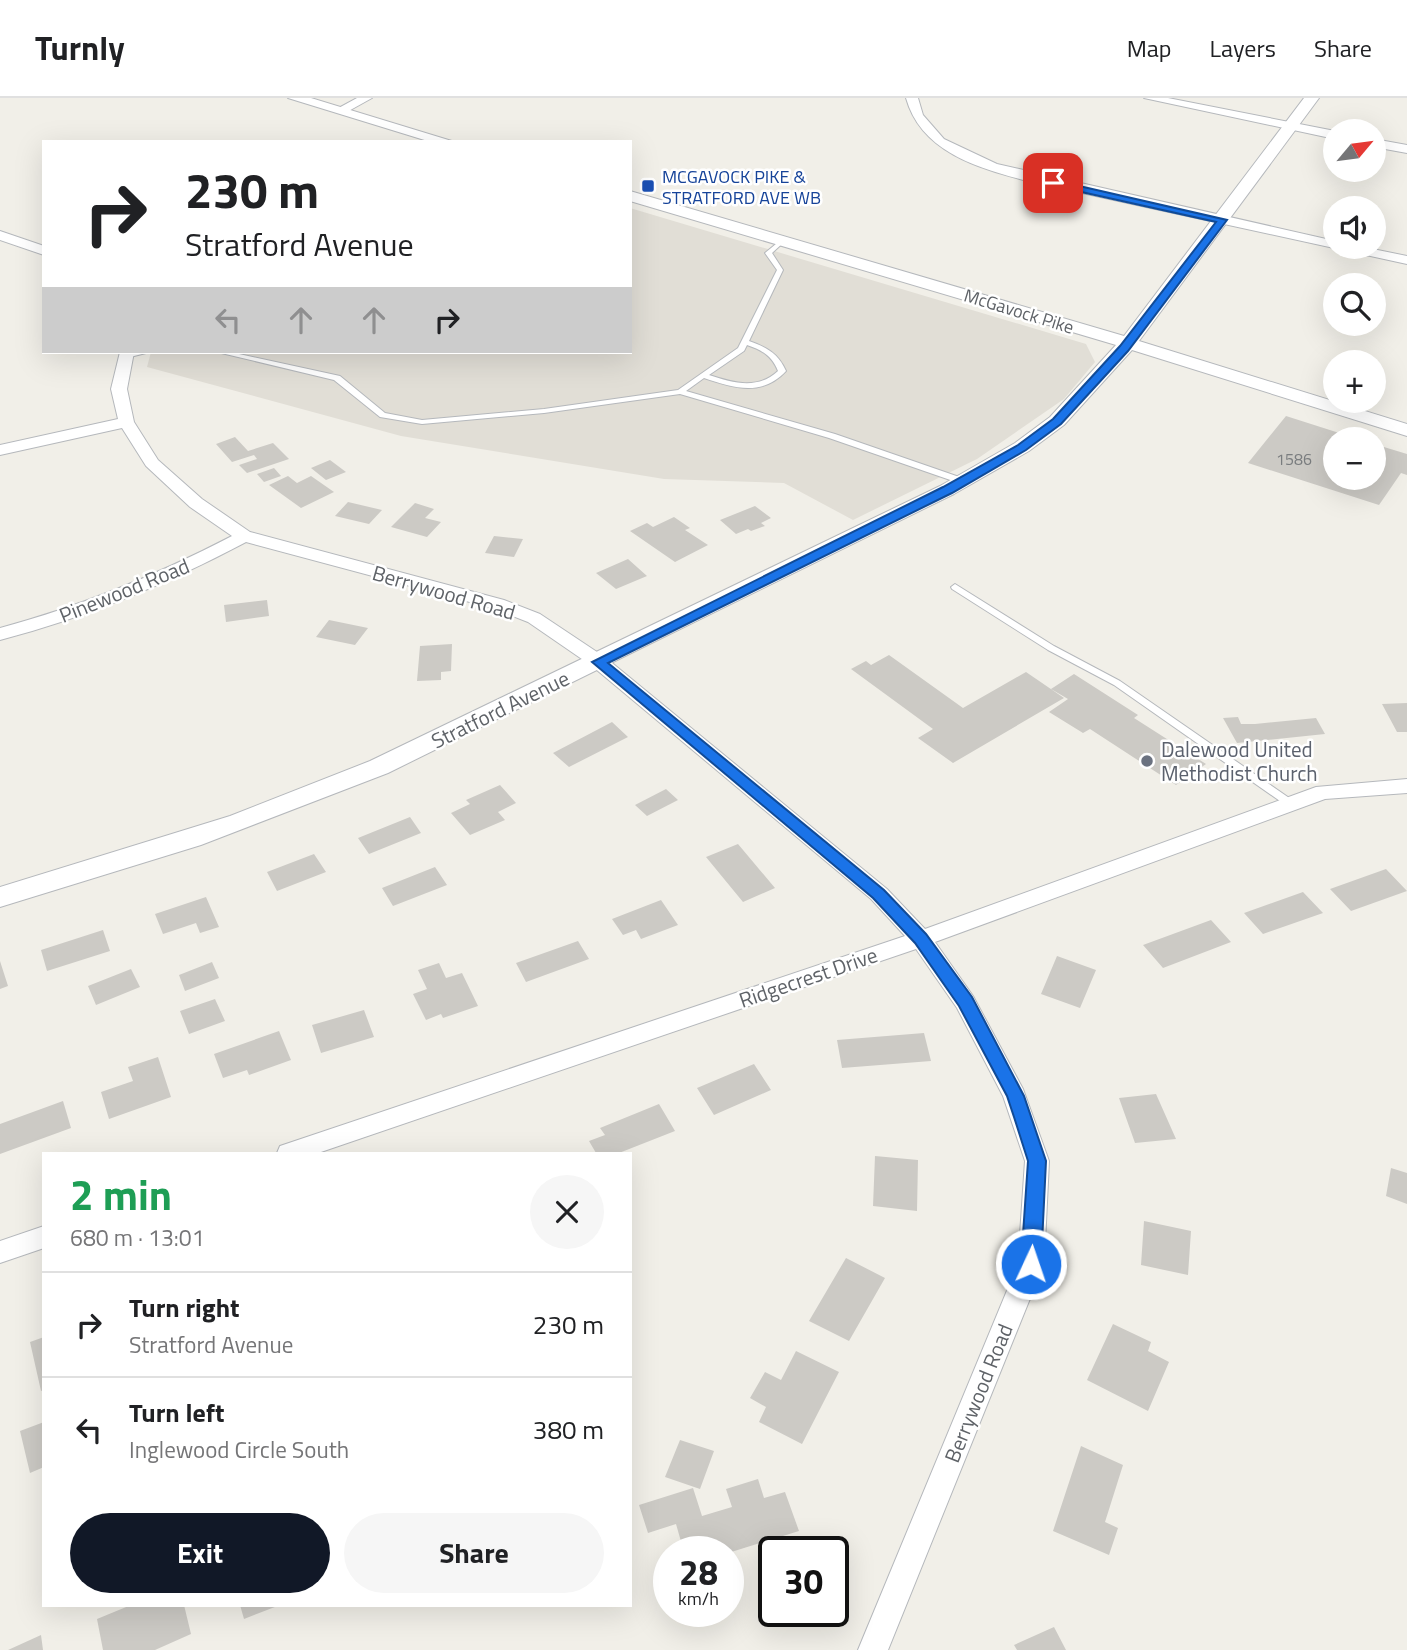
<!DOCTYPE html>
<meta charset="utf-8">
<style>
:root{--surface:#fff;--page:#f6f6f6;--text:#202124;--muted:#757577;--line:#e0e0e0;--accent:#111827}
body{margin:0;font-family:"Titillium Web",sans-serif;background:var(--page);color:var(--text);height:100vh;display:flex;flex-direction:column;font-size:26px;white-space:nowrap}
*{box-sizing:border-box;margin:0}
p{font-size:23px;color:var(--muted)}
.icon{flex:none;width:38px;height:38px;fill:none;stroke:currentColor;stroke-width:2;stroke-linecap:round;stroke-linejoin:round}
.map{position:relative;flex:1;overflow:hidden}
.sheet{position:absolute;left:42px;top:1054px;width:590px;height:455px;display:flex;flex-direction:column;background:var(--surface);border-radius:0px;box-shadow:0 7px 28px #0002}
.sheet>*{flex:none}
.hud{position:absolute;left:42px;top:42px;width:590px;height:214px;border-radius:0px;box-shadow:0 7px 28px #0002;background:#fff;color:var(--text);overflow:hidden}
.needle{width:46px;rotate:61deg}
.fabs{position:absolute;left:1323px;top:21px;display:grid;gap:14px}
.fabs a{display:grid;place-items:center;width:63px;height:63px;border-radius:50%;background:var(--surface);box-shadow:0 7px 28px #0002;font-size:35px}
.speed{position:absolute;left:653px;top:1438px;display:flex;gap:14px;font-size:35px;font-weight:700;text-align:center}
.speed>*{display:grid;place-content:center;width:91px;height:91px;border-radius:50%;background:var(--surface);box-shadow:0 7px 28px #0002;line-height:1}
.speed small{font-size:18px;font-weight:400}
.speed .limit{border:4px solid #111;border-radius:10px;background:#fff;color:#111}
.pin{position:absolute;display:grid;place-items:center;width:60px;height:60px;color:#fff;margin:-30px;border-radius:14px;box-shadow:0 4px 10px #0006}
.me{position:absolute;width:77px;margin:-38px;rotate:3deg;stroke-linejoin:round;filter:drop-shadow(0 0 5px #0008)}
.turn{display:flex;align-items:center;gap:24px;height:147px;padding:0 28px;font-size:32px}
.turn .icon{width:91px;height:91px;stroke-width:2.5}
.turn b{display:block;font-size:49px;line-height:60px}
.lanes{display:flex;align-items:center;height:66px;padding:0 28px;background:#0003;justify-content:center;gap:35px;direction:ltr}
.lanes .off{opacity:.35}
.round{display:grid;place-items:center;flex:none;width:74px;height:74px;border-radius:37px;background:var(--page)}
.headline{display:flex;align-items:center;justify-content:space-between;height:119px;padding:0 28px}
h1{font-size:42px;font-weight:700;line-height:52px;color:#1e9e55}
.cta{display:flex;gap:14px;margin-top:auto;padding:14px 28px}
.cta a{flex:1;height:80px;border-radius:42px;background:var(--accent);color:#fff;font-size:28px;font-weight:700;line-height:80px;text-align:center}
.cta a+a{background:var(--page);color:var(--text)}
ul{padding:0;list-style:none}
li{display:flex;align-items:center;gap:21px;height:105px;padding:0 28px;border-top:2px solid var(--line)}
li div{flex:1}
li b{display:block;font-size:26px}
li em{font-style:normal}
header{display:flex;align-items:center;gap:42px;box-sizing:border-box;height:98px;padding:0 35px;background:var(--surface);border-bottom:2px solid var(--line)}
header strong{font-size:33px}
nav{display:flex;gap:38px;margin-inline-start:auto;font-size:24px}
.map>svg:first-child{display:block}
.education{fill:#e1ded6}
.building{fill:#cccac5}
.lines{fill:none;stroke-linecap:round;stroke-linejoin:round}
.service-casing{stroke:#b5b8bc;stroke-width:2}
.minor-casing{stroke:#b5b8bc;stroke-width:2}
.tertiary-casing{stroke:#b5b8bc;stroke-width:2}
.service{fill:#fff;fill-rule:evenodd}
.minor{fill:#fff;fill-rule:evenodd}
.tertiary{fill:#fff;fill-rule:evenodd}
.route{fill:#1a73e8;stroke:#114b97;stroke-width:2}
.transit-dot{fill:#1a4fb4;stroke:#fff;stroke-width:2.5}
.worship-dot{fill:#6b7280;stroke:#fff;stroke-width:2.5}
.labels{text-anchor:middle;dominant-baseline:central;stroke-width:5;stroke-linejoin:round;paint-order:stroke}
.far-number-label{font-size:16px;fill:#7a7d7f}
.far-transit-label{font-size:18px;fill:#164399;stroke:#fff;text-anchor:start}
.far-street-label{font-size:18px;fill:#5f6368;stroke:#fff}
.street-label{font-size:21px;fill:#5f6368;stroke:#fff}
.worship-label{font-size:21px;fill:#5b616d;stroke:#fff;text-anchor:start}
</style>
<header>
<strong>Turnly</strong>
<nav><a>Map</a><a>Layers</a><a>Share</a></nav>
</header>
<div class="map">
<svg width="1407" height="1552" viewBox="0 0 1407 1552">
<rect width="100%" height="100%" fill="#f1efe8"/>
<!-- education -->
<path class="education" d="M630,110l456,136 9,18 -31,37 -87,60 -124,61 -69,-37 -120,-4 -263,-43 -254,-69 4,-15h479z"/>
<!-- building -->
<path class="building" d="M1286,318l72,23h-23v39h39v-34l33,10v21l-6,-2 -22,32 -131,-42z
M235,339l13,14 25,-8 16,16 -42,14 -8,-8 18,-6 -3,-4 -22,7 -16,-18z
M330,362l16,12 -20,8 -15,-12z
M274,370l7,8 -17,6 -7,-8z
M288,378l9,7 14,-7 23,16 -33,16 -32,-23z
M348,404l34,8 -13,14 -34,-8z
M415,405l19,6 -9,9 16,4 -14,15 -36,-10z
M755,408l16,12 -10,5 4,3 -14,5 -3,-2 -12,5 -16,-14z
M674,419l16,11 -5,2 23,15 -33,17 -45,-31 17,-8 6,4z
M494,438l29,3 -9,18 -29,-4z
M628,461l19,17 -31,13 -20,-16z
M267,502l2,16 -43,6 -2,-17z
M329,522l39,8 -13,17 -39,-8z
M452,546l-1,27 -10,1v8l-24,1 3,-35z
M889,557l74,53 63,-36 38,26 -111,65 -35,-25 15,-9 -82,-60 15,-8 5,4z
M1074,576l64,41 -4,3 72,46 -30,21 -86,-56 -7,4 -34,-21 19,-13 -17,-10z
M1407,605v29h-10l-15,-28z
M1238,619l3,7h14l61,-6 9,16 -88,9 -14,-25z
M612,624l16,15 -59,30 -16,-14z
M500,687l16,18 -18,9 7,8 -35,15 -19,-22 19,-9 -4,-4z
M666,691l12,11 -31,16 -12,-11z
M410,719l11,16 -52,21 -11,-16z
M738,746l37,44 -32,14 -37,-45z
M314,756l12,18 -49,19 -10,-19z
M435,769l12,18 -54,21 -11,-18z
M1386,771l21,22 -56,20 -21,-22z
M1303,794l20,21 -60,21 -19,-21z
M206,799l13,30 -19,6 -4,-10 -33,11 -8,-20z
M661,802l17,25 -37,14 -5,-9 -13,5 -11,-16z
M1211,822l20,22 -68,26 -20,-23z
M103,832l7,21 -63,20 -6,-21z
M578,843l11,18 -63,23 -10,-19z
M1057,858l39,14 -16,38 -39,-14z
M0,863l8,25 -8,3z
M212,864l7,16 -34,13 -6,-16z
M439,865l7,15 16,-5 16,33 -35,12 -2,-4 -15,6 -13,-26 14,-5 -9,-19z
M131,871l9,18 -44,18 -8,-19z
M215,901l10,22 -36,13 -9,-23z
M364,912l10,27 -53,16 -9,-28z
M279,933l12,29 -42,15 -2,-5 -24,8 -9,-24z
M924,935l7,28 -89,7 -5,-28z
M158,959l13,40 -62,22 -8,-27 32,-11 -5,-14z
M754,966l17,26 -57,25 -17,-27z
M1156,996l20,45 -41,4 -16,-45z
M63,1003l8,27 -71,26v-30z
M659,1006l16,27 -56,22h-23l-7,-12 16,-6 -5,-7z
M875,1058l43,4 -1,51 -44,-5z
M1391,1070l16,5v31l-21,-8z
M1144,1123l47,10 -3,44 -47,-10z
M846,1160l39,20 -36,63 -40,-20z
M1113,1226l38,18 -3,9 21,11 -21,49 -61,-31z
M44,1239v53l-3,1 -11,-49z
M796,1253l43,21 -37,72 -43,-22 7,-15 -16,-9 15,-26 16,8z
M44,1324v45l-14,6 -10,-42z
M680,1342l34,11 -14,38 -35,-12z
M1081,1348l42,19 -18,57 13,6 -9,27 -56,-24z
M758,1381l6,19 21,-6 14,39 -71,22 -44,-1 -8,-28 -28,9 -9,-28 54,-17 9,28 30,-9 -6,-18z
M131,1507h53l7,29 -36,16h-52l-6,-31z
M240,1507h40l-36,14z
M1054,1529l12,23h-49l-3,-5z
M41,1537l2,15h-35z"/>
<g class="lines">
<defs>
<path id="service" d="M782,141l3,2 -1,1 -12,11 11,17 -34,71c17,6 29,12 37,30 -24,26 -52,17 -82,7l-18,13 149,43 130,45v4h-6l-130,-45 -149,-44 -136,19 -122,11 -42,-7 -46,-37 -117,-28h13l110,24 45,37 37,7 122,-11 134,-19 60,-42 39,-78 -12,-17zM747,247c15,5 25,11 31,26 -20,19 -45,12 -69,4l35,-24z
M136,254h14l-24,6 -4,-2z
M955,486l99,62 66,35 175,121 1,2 -1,2h-8l-173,-121 -66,-35 -96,-61 -1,-2z"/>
<path id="minor" d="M357,0h15l-27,15 -10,-3z
M906,0h12l5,17 21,24 53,25 338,77v6h28l44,9v8l-380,-83c-49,-13 -106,-29 -121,-83z
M1144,0h24l167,33v8z
M1374,41l33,6v8l-33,-6z
M0,133l44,15v9l-44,-15z
M120,254h14l-7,37 7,33 24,38 44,39 48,33 254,68 36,14 66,44 281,231 38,40 391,-142 91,-8v14l-82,6 -390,143 38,54 50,93 26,72 -5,103 -156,386h-30l160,-386 7,-103 -22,-65 -46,-88 -41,-59 -598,204h-41l3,-7 625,-210 -34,-37 -279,-233 -64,-44 -36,-14 -246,-66c-79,42 -159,75 -246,98v-12c82,-22 157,-53 232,-92l-42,-29 -44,-41 -24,-38 -122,27v-10l118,-26 -7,-30z
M44,1128v22l-44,15v-22z"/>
<path id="tertiary" d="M288,0h23l144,44h-24z
M1304,0h15l-180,243 268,83v12l-275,-86 -68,75 -35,26 -75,43 -566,279 -187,72 -201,62v-20l230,-71 140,-55 570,-275 75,-43 35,-26 66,-72 -486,-144v-10l494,145z"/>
</defs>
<!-- service casing -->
<use href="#service" class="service-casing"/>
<!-- minor casing -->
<use href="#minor" class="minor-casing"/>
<!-- tertiary casing -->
<use href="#tertiary" class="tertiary-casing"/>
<!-- service -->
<use href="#service" class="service"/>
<!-- minor -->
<use href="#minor" class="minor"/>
<!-- tertiary -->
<use href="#tertiary" class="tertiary"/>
</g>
<!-- route -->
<path class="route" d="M1053,82l174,40 -99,131 -67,73 -35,26 -74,43 -344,170 276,227 42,44 46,63 52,99 22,65 -5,103 -3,6 -7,3 -7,-3 -3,-6 7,-103 -14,-44 -7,-21 -48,-90 -44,-63 -42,-45 -281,-236 351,-175 75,-42 35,-26 67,-73 96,-124 -166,-37z"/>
<!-- markers -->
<rect class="transit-dot" x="641" y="81" width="14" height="14" rx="3.5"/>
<circle class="worship-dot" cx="1147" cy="663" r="7"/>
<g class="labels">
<!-- far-number labels -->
<g class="far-number-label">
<text x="1294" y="361">1586</text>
</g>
<!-- far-transit labels -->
<g class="far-transit-label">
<text x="662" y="78">MCGAVOCK PIKE &amp;<tspan x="662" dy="21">STRATFORD AVE WB</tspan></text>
</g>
<!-- far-street labels -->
<g class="far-street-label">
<text transform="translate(1019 213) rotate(17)">McGavock Pike</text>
</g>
<!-- street labels -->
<g class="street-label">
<text transform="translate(124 492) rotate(-22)">Pinewood Road</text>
<text transform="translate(444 494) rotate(16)">Berrywood Road</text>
<text transform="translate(500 611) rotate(-26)">Stratford Avenue</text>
<text transform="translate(808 879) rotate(-19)">Ridgecrest Drive</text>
<text transform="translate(978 1295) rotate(-68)">Berrywood Road</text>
</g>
<!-- worship labels -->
<g class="worship-label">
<text x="1161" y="651">Dalewood United<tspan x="1161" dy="24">Methodist Church</tspan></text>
</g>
</g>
</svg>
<div class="fabs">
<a><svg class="needle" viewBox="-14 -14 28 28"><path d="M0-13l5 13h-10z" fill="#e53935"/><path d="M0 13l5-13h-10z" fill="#757577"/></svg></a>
<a><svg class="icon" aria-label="sound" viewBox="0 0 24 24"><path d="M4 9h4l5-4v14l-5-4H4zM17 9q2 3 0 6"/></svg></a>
<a><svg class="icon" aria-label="search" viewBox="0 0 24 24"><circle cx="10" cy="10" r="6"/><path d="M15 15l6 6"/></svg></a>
<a>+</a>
<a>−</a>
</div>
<div class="speed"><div>28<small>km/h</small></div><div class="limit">30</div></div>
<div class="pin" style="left:1053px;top:85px;background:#d93025"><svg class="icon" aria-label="arrive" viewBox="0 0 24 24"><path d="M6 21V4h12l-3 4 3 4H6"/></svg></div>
<svg class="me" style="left:1031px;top:1166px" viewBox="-20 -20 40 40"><circle r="17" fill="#1a73e8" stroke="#fff" stroke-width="3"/><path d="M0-11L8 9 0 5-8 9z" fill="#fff"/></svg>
<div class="hud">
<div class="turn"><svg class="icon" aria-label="right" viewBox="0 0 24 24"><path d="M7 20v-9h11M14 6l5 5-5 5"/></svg><div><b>230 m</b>Stratford Avenue</div></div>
<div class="lanes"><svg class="icon off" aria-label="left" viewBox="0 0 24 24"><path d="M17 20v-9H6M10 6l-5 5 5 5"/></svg><svg class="icon off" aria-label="ahead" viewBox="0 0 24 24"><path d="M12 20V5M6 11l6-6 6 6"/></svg><svg class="icon off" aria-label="ahead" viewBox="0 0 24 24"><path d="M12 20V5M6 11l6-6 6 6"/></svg><svg class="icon" aria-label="right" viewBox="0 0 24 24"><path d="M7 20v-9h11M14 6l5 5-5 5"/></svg></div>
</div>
<section class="sheet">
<div class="headline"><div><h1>2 min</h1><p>680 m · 13:01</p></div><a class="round"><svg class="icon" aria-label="close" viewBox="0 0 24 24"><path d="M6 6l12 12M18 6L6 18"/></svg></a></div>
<ul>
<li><svg class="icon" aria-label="right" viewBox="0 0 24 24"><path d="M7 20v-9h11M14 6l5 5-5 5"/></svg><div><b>Turn right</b><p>Stratford Avenue</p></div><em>230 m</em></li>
<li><svg class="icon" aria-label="left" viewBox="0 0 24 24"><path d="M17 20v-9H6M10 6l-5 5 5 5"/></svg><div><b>Turn left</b><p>Inglewood Circle South</p></div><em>380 m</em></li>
</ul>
<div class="cta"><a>Exit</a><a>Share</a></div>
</section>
</div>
